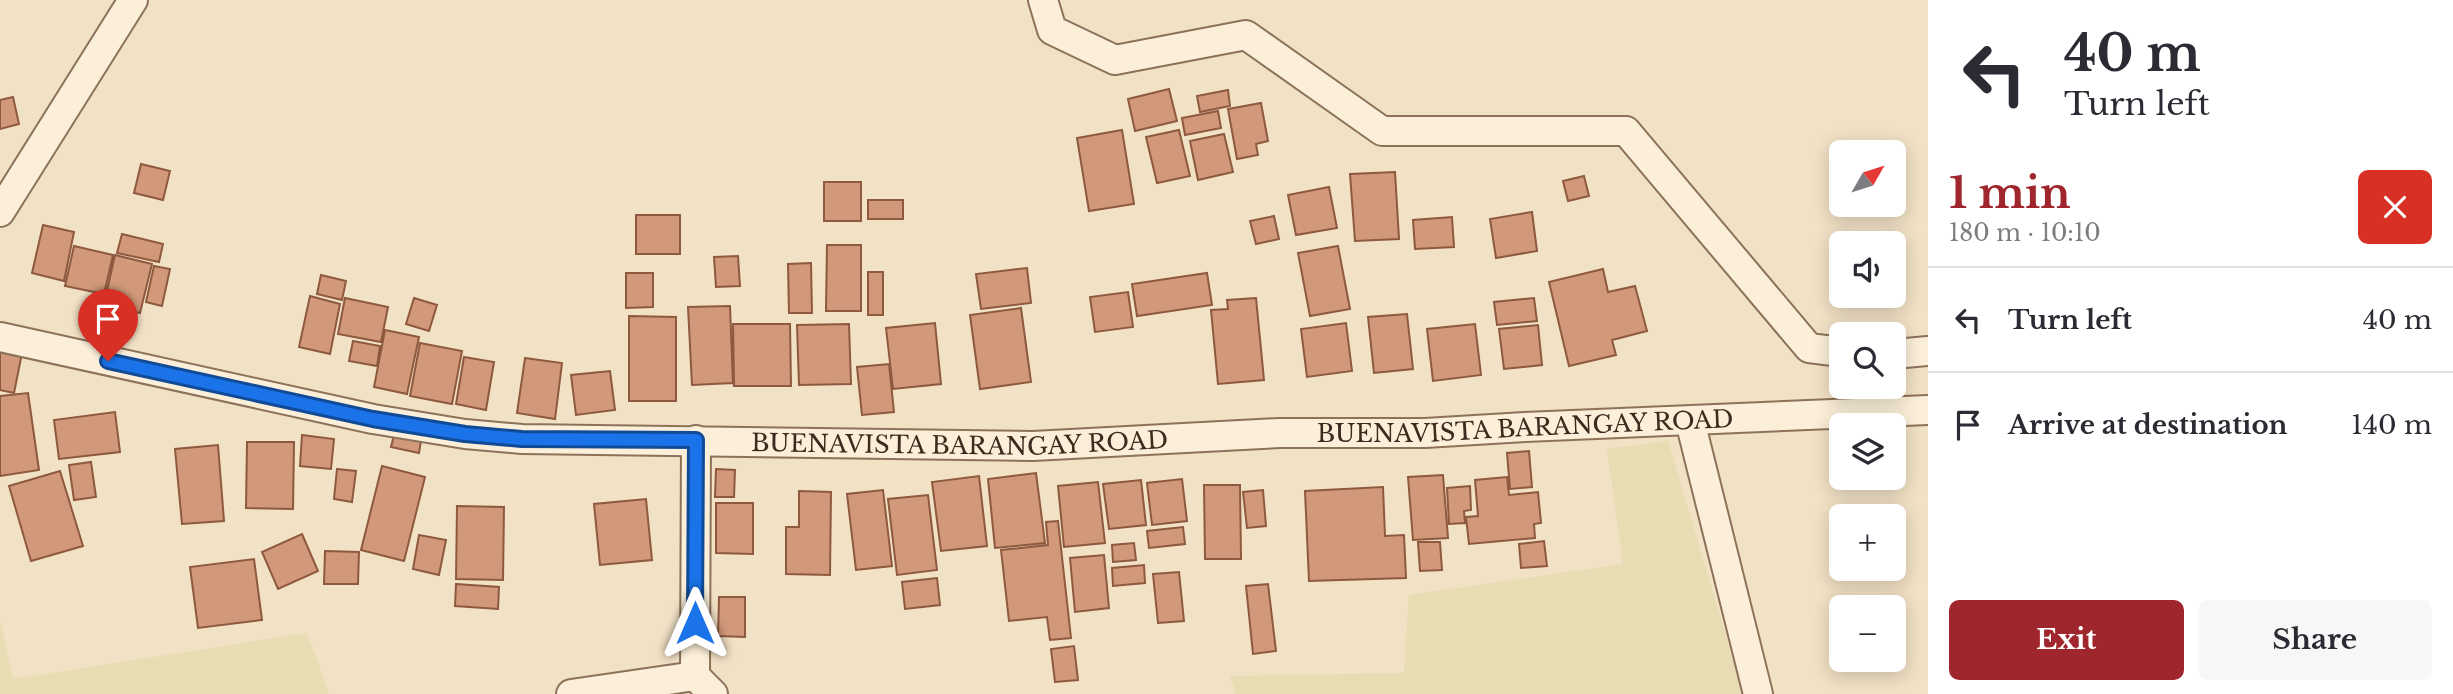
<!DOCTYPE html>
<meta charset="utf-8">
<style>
:root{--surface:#fff;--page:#f7f7f7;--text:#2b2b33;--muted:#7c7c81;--line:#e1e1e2;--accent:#a0262d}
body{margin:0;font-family:"Libre Baskerville",serif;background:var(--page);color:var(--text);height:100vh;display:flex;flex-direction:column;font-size:26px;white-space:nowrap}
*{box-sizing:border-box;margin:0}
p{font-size:23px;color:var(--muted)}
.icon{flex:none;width:38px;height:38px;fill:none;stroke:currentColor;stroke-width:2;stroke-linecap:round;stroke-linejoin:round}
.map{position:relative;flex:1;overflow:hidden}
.side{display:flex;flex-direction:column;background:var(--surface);width:525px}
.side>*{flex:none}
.banner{background:#fff;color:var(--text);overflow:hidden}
.needle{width:46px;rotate:51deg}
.buttons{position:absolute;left:1829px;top:140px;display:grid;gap:14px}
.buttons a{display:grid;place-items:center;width:77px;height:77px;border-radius:10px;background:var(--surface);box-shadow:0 4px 18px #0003;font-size:35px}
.pin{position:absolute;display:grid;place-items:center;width:60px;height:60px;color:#fff;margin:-72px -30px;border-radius:50% 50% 50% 0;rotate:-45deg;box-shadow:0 0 7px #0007}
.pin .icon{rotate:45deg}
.me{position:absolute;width:77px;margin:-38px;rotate:0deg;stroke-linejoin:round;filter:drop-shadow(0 0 5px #0008)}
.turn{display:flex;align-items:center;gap:24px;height:147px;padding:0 21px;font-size:32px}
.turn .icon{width:91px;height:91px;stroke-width:2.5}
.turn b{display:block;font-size:49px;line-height:60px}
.round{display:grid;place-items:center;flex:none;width:74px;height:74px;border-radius:10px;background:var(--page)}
.summary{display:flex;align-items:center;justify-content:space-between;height:119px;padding:0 21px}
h1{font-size:42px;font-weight:700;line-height:52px;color:var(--accent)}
.action{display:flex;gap:14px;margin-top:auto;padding:14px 21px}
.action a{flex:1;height:80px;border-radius:10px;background:var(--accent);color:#fff;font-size:28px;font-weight:700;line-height:80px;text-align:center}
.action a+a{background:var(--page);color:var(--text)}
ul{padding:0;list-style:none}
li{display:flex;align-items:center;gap:21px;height:105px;padding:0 21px;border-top:2px solid var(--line)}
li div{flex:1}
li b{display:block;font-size:26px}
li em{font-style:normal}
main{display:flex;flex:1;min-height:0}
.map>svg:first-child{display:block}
.farmland{fill:#e7dcb2}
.building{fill:#d19979;stroke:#8e593e;stroke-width:2}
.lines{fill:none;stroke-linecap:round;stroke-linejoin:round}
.minor-casing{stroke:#8d725a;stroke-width:32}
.minor{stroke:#fbefd9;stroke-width:28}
.route-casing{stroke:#114b97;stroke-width:18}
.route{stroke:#1a73e8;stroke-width:12}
.labels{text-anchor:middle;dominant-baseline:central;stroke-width:7;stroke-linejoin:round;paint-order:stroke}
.street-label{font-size:24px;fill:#3c2b1e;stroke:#f8ecd5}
</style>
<main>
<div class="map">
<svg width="1928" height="694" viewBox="0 0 1928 694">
<rect width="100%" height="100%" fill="#f1e1c5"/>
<!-- farmland -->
<path class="farmland" d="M1668,441l75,253h-507l-6,-18 174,-3 5,-78 214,-31 -16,-115z
M0,620l13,59 294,-46 22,61h-329z"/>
<!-- building -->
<path class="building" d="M1169,89l8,32 -42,10 -7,-32z
M1228,90l2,16 -30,6 -3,-16z
M13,97l6,27 -19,5v-29z
M1261,103l7,38 -12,3 2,11 -21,4 -9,-50z
M1218,111l3,17 -36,7 -3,-17z
M1122,130l12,74 -45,7 -12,-73z
M1179,130l11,46 -33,7 -11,-46z
M1224,134l9,38 -35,8 -8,-39z
M141,164l29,7 -7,29 -29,-7z
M1395,172l4,67 -44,2 -5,-67z
M1584,176l5,20 -21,5 -5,-20z
M824,182h37v39h-37z
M1329,187l8,41 -41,7 -8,-40z
M868,200h35v19h-35z
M1532,212l5,39 -41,7 -6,-39z
M636,215h44v39h-44z
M1274,216l5,23 -23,5 -6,-23z
M1452,217l2,30 -39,2 -2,-29z
M43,225l31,7 -10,49 -32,-8z
M122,234l41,10 -4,18 -42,-9z
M827,245h34v66h-35z
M74,246l39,9 -9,39 -39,-8z
M1338,246l12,63 -40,7 -12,-63z
M115,255l37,9 -12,49 -36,-9z
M738,256l2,30 -24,1 -2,-30z
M811,263l1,50h-23l-1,-49z
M154,266l16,3 -8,37 -16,-4z
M1027,268l4,35 -50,6 -5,-35z
M1603,269l5,23 27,-6 12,45 -35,9 4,15 -47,11 -20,-84z
M868,272h15v43h-15z
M626,273h27v34l-27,1z
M1207,273l5,32 -75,11 -5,-32z
M321,275l25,6 -4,19 -25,-6z
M1128,292l5,35 -38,5 -5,-35z
M310,296l30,8 -10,50 -31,-7z
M345,298l43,9 -7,35 -43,-8z
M414,298l23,7 -8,26 -23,-7z
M1256,298l8,82 -46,4 -7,-74 17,-1 -1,-9z
M1534,298l3,23 -40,4 -3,-23z
M730,306l3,77 -41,2 -4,-78z
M1021,308l10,74 -51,7 -10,-74z
M1407,314l6,55 -39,4 -6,-56z
M629,316l47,1v84h-47z
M935,323l6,61 -48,5 -7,-61z
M1346,323l6,48 -45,6 -6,-48z
M733,324h57l1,62h-57z
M849,324l2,60 -52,1 -2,-60z
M1475,324l6,51 -48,6 -6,-52z
M1538,325l4,40 -38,4 -5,-40z
M385,330l34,7 -12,57 -33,-7z
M353,341l27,5 -3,20 -28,-5z
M420,343l42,8 -10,53 -42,-8z
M0,348l22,5 -8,40 -14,-3z
M464,357l30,5 -8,48 -30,-6z
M525,358l37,5 -7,56 -38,-6z
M889,364l5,48 -32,3 -5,-48z
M610,371l5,39 -39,5 -5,-40z
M28,393l11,77 -39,6v-80z
M115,412l5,40 -61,7 -5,-39z
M302,435l32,4 -3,30 -31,-3z
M394,435l27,6 -2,12 -28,-6z
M247,442h47l-1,67 -47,-1z
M218,445l6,76 -42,3 -7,-75z
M1529,451l3,36 -22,2 -3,-36z
M91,462l5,35 -22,3 -5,-35z
M382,466l43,11 -21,84 -43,-11z
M337,469l19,2 -4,31 -18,-3z
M716,469l19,1 -1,27h-19z
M60,471l23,75 -52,15 -22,-75z
M1036,473l9,70 -50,5 -7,-69z
M1443,475l5,63 -35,2 -5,-63z
M979,476l8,70 -46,5 -9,-69z
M1507,477l2,18 29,-3 3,31 -7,1 1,14 -66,6 -3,-27 12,-1 -3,-36z
M1182,479l5,42 -35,4 -5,-42z
M1141,480l5,45 -37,4 -6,-45z
M1098,482l7,61 -41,4 -6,-61z
M1204,485h36l1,74h-36z
M1470,486l1,24 -7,1 1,12 -16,1 -2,-36z
M1383,487l2,49 19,-1 2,43 -97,3 -4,-90z
M883,490l9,76 -36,4 -9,-76z
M1263,490l3,36 -19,2 -4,-36z
M799,491l32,1 -1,83 -44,-1v-47h13z
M928,495l9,75 -40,5 -9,-76z
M646,499l6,61 -52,5 -6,-61z
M716,503h37v51l-37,-1z
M457,506l47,1 -1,73 -47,-1z
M1058,521l13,117 -21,2 -3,-23 -38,4 -8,-71 47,-5 -2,-23z
M1183,527l2,17 -36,4 -2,-17z
M302,534l16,37 -40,18 -16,-37z
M419,535l27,5 -7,35 -26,-6z
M1544,541l3,25 -26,2 -2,-24z
M1418,542h22l2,28 -22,1z
M1134,543l2,17 -23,2 -1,-17z
M325,551l34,1 -1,32h-34z
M1104,555l5,53 -34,4 -5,-54z
M254,559l8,61 -64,8 -8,-61z
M1144,565l1,18 -32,3 -1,-18z
M1179,572l5,49 -26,2 -5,-49z
M937,578l3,27 -35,4 -3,-27z
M456,584l43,3 -1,22 -43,-3z
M1268,584l8,67 -23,3 -7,-68z
M719,597h26v40l-27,-1z
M1074,646l4,34 -23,2 -4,-33z"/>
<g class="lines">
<defs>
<g id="minor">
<path d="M1043,0l9,30 63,30 131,-25 136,96h244l183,217 32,4"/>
<path d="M0,212l133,-212"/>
<path id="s1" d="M0,337l373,82 92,15 57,5 511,7 246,-13h146l100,-6 403,-17"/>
<path d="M1894,354l34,-3"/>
<path d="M1690,421l68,273"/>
<path d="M696,440l-1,236 18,18"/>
<path d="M571,694l124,-18"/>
</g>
</defs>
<!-- minor casing -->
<use href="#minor" class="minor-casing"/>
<!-- minor -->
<use href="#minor" class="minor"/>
</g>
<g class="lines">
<defs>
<path id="route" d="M108,361l265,58 92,15 57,5 174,1 -1,183"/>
</defs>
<!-- route casing -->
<use href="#route" class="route-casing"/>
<!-- route -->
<use href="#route" class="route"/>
</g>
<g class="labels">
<!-- street labels -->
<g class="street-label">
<text stroke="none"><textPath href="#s1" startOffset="1536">BUENAVISTA BARANGAY ROAD</textPath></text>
<text stroke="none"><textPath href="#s1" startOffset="970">BUENAVISTA BARANGAY ROAD</textPath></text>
</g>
</g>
</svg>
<div class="buttons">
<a><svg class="needle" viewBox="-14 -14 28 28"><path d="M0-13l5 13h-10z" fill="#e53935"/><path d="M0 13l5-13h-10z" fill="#7c7c81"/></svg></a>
<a><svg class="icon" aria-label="sound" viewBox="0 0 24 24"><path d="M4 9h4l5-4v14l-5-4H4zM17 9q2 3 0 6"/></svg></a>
<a><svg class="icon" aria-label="search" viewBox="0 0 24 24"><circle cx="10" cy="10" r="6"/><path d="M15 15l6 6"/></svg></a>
<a><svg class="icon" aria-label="layers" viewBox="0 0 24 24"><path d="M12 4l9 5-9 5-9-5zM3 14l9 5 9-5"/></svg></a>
<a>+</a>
<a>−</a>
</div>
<div class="pin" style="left:108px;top:361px;background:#d93025"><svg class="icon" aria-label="arrive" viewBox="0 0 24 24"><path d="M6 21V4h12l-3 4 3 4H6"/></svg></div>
<svg class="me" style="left:695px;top:623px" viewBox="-20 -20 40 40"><path d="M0-17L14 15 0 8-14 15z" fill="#1a73e8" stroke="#fff" stroke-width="4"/></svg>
</div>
<section class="side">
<div class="banner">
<div class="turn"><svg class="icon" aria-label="left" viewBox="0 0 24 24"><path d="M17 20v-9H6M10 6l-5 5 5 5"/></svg><div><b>40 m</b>Turn left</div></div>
</div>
<div class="summary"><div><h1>1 min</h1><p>180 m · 10:10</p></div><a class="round" style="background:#d93025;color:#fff"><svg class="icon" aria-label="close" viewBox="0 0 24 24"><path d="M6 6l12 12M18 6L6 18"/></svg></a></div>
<ul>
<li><svg class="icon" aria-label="left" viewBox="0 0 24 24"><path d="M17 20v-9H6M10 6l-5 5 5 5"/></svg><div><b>Turn left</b></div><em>40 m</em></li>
<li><svg class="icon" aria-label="arrive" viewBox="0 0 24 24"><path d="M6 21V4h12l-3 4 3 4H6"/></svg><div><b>Arrive at destination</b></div><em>140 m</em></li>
</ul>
<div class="action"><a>Exit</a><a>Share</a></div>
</section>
</main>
